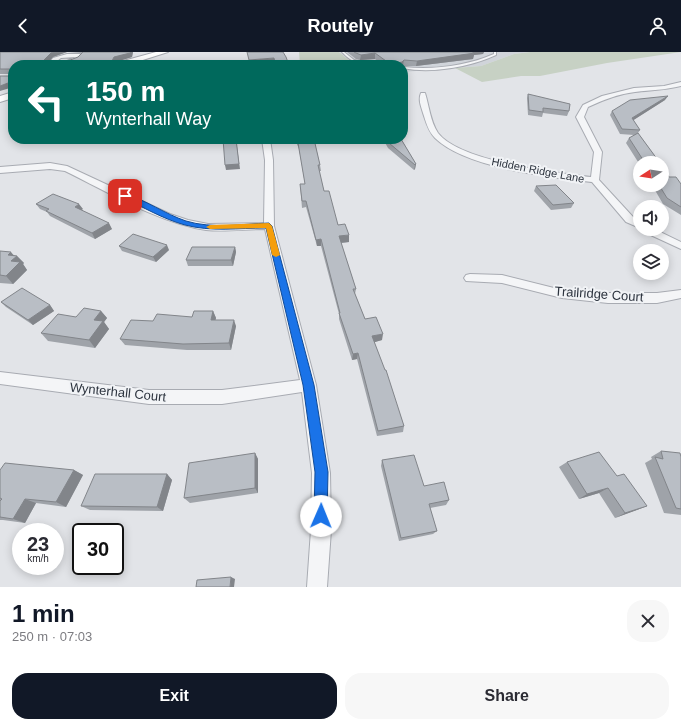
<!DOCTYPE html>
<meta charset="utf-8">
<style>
:root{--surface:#fff;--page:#f7f7f7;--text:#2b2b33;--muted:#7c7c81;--accent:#111827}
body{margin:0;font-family:Arial,sans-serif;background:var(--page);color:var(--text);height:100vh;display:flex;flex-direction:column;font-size:15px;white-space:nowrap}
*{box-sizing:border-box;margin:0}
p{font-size:13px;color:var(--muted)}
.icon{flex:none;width:22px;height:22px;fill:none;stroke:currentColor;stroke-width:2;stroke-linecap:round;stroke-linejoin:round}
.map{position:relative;height:535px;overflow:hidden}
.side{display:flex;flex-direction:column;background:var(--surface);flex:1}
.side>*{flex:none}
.guide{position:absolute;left:8px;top:8px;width:400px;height:84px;border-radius:16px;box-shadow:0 2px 10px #0003;background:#00695c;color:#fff;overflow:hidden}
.needle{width:26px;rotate:258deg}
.controls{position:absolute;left:633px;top:104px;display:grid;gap:8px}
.controls a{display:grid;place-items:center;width:36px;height:36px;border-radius:50%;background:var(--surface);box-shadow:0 2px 10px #0003;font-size:20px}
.speed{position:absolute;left:12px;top:471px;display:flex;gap:8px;font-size:20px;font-weight:700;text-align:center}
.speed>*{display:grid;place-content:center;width:52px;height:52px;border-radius:50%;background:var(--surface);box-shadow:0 2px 10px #0003;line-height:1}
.speed small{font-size:10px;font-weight:400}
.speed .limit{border:2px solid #111;border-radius:6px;background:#fff;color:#111}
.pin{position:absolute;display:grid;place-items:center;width:34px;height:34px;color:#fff;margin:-17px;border-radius:8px;box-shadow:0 2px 6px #0006}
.me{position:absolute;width:44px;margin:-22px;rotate:1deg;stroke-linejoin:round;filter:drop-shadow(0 0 3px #0008)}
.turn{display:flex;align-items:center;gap:14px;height:84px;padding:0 12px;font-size:18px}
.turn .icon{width:52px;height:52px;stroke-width:2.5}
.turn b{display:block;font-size:28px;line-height:34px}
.round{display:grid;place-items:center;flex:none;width:42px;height:42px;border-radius:16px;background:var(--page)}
.summary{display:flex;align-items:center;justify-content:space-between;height:68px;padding:0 12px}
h1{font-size:24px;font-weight:800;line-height:30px;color:var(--accent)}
.primary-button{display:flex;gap:8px;margin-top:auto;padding:8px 12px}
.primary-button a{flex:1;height:46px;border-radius:16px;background:var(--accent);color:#fff;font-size:16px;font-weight:800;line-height:46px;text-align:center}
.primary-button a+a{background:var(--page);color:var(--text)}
header{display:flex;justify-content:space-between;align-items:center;height:52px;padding:0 12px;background:var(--accent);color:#fff;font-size:18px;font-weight:800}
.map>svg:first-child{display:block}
.built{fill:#d0d4da}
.green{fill:#c7d1c4}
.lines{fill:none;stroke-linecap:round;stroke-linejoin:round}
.lane-casing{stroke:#a8abb2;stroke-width:2}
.street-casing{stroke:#a8abb2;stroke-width:2}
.secondary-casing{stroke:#a8abb2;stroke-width:2}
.lane{fill:#f4f5f7;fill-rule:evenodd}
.street{fill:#f4f5f7;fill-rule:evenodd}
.secondary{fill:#fff;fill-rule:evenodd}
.wall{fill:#9fa3a9;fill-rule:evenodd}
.shaded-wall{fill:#82858a}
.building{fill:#b9bec5;stroke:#82858a}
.route{fill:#1a73e8;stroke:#114b97}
.slow{fill:#f59e0b}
.labels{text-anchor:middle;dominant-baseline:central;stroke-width:4;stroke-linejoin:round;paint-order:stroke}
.far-street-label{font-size:11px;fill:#2c333e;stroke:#f1f3f6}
.street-label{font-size:13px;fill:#2c333e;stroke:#f1f3f6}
</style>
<header><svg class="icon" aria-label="back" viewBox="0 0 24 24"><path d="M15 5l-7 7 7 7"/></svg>Routely<svg class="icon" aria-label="person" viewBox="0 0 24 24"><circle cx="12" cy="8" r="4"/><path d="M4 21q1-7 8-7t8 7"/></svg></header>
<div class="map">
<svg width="681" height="535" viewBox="0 0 681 535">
<rect width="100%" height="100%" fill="#e2e4e8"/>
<!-- built -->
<path class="built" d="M339,0h191l-16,2 -33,12 -78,6v-7h-48z"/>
<!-- green -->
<path class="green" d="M299,0h40l16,13h-55z
M530,0h151l-74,11 -67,13h-19l-39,6 -27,-14 26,-2 33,-12z"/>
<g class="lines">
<defs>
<path id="lane" d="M342,0h2l10,8 7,2c-8,1 -13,-4 -19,-10z
M494,0h2v3c-26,12 -65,19 -93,13l1,-1c29,3 63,-1 90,-13z"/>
<path id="street" d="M67,2h13l3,2c-9,11 -23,9 -36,9l6,-7zM76,5l-9,4 -13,2 7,-5z
M681,30v4c-16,4 -30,4 -46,6 -17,2 -32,8 -47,15l-4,10 18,35 -3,28 35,38 6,3v7l-14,-6 -34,-40c-43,-5 -126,-14 -157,-44 -7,-7 -9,-16 -12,-25 -2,-7 -5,-13 -2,-20h4c4,12 5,28 13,40 21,28 118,40 153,44l3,-25 -18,-35 7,-12 19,-9 32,-8 30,-2z
M262,87h8l3,21 1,66 42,159 14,88 1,57 -4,57h-20l4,-57 1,-57 -10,-81 -80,12h-73l-149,-20v-12l149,18h73l78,-10 -35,-151c-19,0 -40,3 -59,1 -47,-7 -98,-38 -141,-59l-15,-2 -50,4v-6l50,-4 17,3 103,48 18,6 20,4 56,-1 1,-63z
M641,177h13l27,13v7l-39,-18z
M470,222l32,1 60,15 46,3h49l24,-3v8l-24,5h-49l-46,-5 -60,-15 -36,-2 -2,-3 2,-3z"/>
<path id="secondary" d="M156,0h12l-41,13h-12l1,-2z
M13,40v6l-13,4v-6z"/>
</defs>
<!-- lane casing -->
<use href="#lane" class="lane-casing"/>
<!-- street casing -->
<use href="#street" class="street-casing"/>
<!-- secondary casing -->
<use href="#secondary" class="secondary-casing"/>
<!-- lane -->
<use href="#lane" class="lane"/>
<!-- street -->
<use href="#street" class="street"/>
<!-- secondary -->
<use href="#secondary" class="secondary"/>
</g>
<!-- wall -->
<path class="wall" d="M0,0h133l-1,5 -15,4h12l2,4h-118l-3,23 2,-14h-12zM67,0l14,1 -3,4 -13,5h-17l5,-5z
M347,0h137l-1,2 -9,1 -1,4 -57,7h-13v-1h-20l-8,-6 -15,1 -4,-1z
M528,42l41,17 -2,5 -24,-3 -1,4 -14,-2 -1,-17z
M665,48l-32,20 7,10 -2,3 22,30h-20v2l-14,-22 3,-5 5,-3 -14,-1 -10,-19 2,-4z
M295,87h19l6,26 1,6h-2l5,20 14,34 11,17 -8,1 15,46 -1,5 10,25 17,21 -8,2 30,84 -1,6 -26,4 -20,-77 -5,1 -13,-41v-5l-18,-68h-4l-11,-39 -4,1 -2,-24h5l-6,-35z
M383,87h18l15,25 -1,5 -1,1 -26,-22z
M669,125l12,7v31l-18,-11 -11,-19h10z
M536,134l38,17 -3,5 -20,2 -17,-19z
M36,152l47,5 -2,1 31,19 -17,10 -45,-23 -3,-4 -7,-3z
M119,194l50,4 -13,12 -34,-11z
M235,195l1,5 -3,14h-45l-2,-6z
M0,199l14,4 3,1 7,7 -1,1 4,6 -14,14 -13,-1z
M1,250l49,3 4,6 -21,14 -27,-18z
M101,259l6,7 -3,4 5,7 -14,19 -47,-7 -7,-8 35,-16z
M213,259l3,7 -1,2 21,6 -5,24h-44l-62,-5 -5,-6 33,-18 39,-4z
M661,399l20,6v58l-17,-2 -19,-50 7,-4 -1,-2z
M255,401l3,6v34l-68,10 -6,-5z
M382,408l42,26 25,14 -3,5 -16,3 7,23 -4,3 -34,7 -18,-75z
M567,410l50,14 30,30 -32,12 -16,-25 -20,6 -20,-32z
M0,418h74l9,5 -17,32 -30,-4 -11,20 -22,-3h-3z
M167,422l5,6 -9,31 -73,-1 -9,-4z"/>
<!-- shaded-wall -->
<path class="shaded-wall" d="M53,0h14l-14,5 -7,8 -3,-4 8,-8z
M131,0h2l-1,5 -16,5 -4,-1 2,-4z
M469,0h15l-1,2 -9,1 -1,4 -57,7 1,-5z
M375,1v6l-15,1 1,-5z
M274,6v4l-24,2 -1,-4z
M404,8l-1,5h-6v-2z
M38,10l2,3h-6z
M13,28v6l-3,2 -10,3v-5z
M668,44l-3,4 -36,23 3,-5z
M236,87l4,30 -14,1 -1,-5z
M416,112l-1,5 -1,1 1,-5z
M79,152l4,5 -5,3 -3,-5z
M109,171l3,6 -17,10 -3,-6z
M349,183v7l-10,1v-7z
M321,187v7h-4l-1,-6z
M167,193l2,5 -13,12 -3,-5z
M235,195l1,5 -3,14 -2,-6z
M11,200l4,5 2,-1 7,7 -1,1 4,6 -14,14 -7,-8 5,-15 -3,-6z
M50,253l4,6 -21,14 -5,-5z
M101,259l6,7 -3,4 5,7 -14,19 -6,-8 5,-20z
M213,259l3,7 -2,8 -3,-6z
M234,268l2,6 -5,24 -2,-7z
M383,282l-1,6 -10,3v-7z
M358,301l-1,6 -5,1 1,-6z
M255,401l3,6v34l-3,-5z
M74,418l9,5 -17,32 -10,-5z
M167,422l5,6 -9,31 -6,-4z
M608,436l-9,5 -20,6 8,-5z
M25,447l11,4 -11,20 -12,-4z
M647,454l-10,4 -22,8 10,-5z
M231,525l4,2 -1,8h-4z"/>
<!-- building -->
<path class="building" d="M0,0h53l-2,1 -8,8 2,1h20l13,-5 5,-5h48l-1,1 -16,4 -2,4h17v4h-84l-7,-3 -4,3h-21v15l-5,3 -8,3v-10h11l1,-5 -2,-2h-10z
M247,0h36l3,5 3,8h-13l-2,-7 -25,2z
M354,0h118l3,1 -58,8 -13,-1 -2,2 -5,1 1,2h-11l-1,-4 -11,-8 -14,2 -5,-2z
M528,42l42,10 -1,7 -26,-3v4l-14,-2z
M668,44l-36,22 8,12 -18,-1 -10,-18 18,-11z
M638,81l22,30h-15l-16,-25z
M223,87h13l3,25 -14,1z
M297,87h17l6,26h-2l6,26h5l9,34 7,-1 4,11 -10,1 17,53h-3l12,30 11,-2 7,17 -11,2 13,34h1l18,56 -26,5 -20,-78 -5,1 -14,-41h1l-19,-74 -5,1 -10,-39h-4l-2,-17h5l-7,-41z
M386,87h15l15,25 -1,1 -26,-22z
M662,114l7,11h7l5,7v23l-14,-9 -8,-13h3z
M556,133l18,18 -21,2 -17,-19z
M53,142l26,10 -4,3 34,16 -17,10 -46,-22 3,-2 -13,-5z
M133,182l34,11 -14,12 -34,-11z
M192,195h43l-4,13h-45z
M0,199l11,1 -3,3 9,1 -6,5 9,1 -14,14 -6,-1z
M22,236l28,17 -22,15 -27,-18z
M84,256l17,3 -7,9 9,1 -14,19 -48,-7 17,-19 18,3z
M194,259h19l-2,9h23l-5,23 -46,1 -63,-5 11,-19 22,1 4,-7 35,3z
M661,399l19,2 1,4v52l-5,-1 -21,-51 8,2z
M599,400l18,24 7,-2 23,32 -22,7 -17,-25 -21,6 -20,-32z
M255,401v35l-71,10 5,-35z
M414,403l10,31 20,-4 5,18 -20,4 8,27 -36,7 -19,-78z
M5,411l69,7 -18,32 -31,-3 -12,20 -13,-2v-16l2,-2 -2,-1v-28z
M95,422h72l-10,33 -76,-1z
M231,525l-1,10h-34l1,-7z"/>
<!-- route -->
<path class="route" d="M125,142c21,6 40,20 61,27 26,8 56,3 83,2l3,3 42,159 14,87 -1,44 -1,5 -5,2 -5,-2 -2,-5 1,-44 -12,-87 -37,-157c-27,0 -55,4 -81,-3 -22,-6 -42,-18 -63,-28v-2z"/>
<!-- slow -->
<path class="slow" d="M269,171l3,3 8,29 -4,2 -4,-2 -6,-27 -56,1 -4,-2 4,-2z"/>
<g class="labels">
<!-- far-street labels -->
<g class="far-street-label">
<text transform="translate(538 118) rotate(11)">Hidden Ridge Lane</text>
</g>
<!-- street labels -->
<g class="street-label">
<text transform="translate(599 242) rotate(4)">Trailridge Court</text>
<text transform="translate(118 340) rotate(6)">Wynterhall Court</text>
</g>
</g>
</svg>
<div class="controls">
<a><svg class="needle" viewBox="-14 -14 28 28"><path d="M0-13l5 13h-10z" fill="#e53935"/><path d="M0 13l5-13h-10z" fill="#7c7c81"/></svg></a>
<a><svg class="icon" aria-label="sound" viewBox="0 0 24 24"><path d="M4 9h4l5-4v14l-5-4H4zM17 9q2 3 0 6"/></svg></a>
<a><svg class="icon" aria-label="layers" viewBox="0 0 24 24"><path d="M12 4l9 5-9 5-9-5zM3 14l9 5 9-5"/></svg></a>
</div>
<div class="speed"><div>23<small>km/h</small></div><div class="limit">30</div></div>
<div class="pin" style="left:125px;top:144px;background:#d93025"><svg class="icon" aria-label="arrive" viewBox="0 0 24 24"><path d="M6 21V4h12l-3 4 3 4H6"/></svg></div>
<svg class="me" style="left:321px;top:464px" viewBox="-20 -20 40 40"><circle r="19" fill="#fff"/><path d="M0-13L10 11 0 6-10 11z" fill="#1a73e8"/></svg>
<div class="guide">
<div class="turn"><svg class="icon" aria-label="left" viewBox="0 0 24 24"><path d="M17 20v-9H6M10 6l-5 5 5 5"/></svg><div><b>150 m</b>Wynterhall Way</div></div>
</div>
</div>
<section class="side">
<div class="summary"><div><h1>1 min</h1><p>250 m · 07:03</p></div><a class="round"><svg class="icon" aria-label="close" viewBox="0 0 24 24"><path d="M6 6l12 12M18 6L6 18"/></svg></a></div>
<div class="primary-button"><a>Exit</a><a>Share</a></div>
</section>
